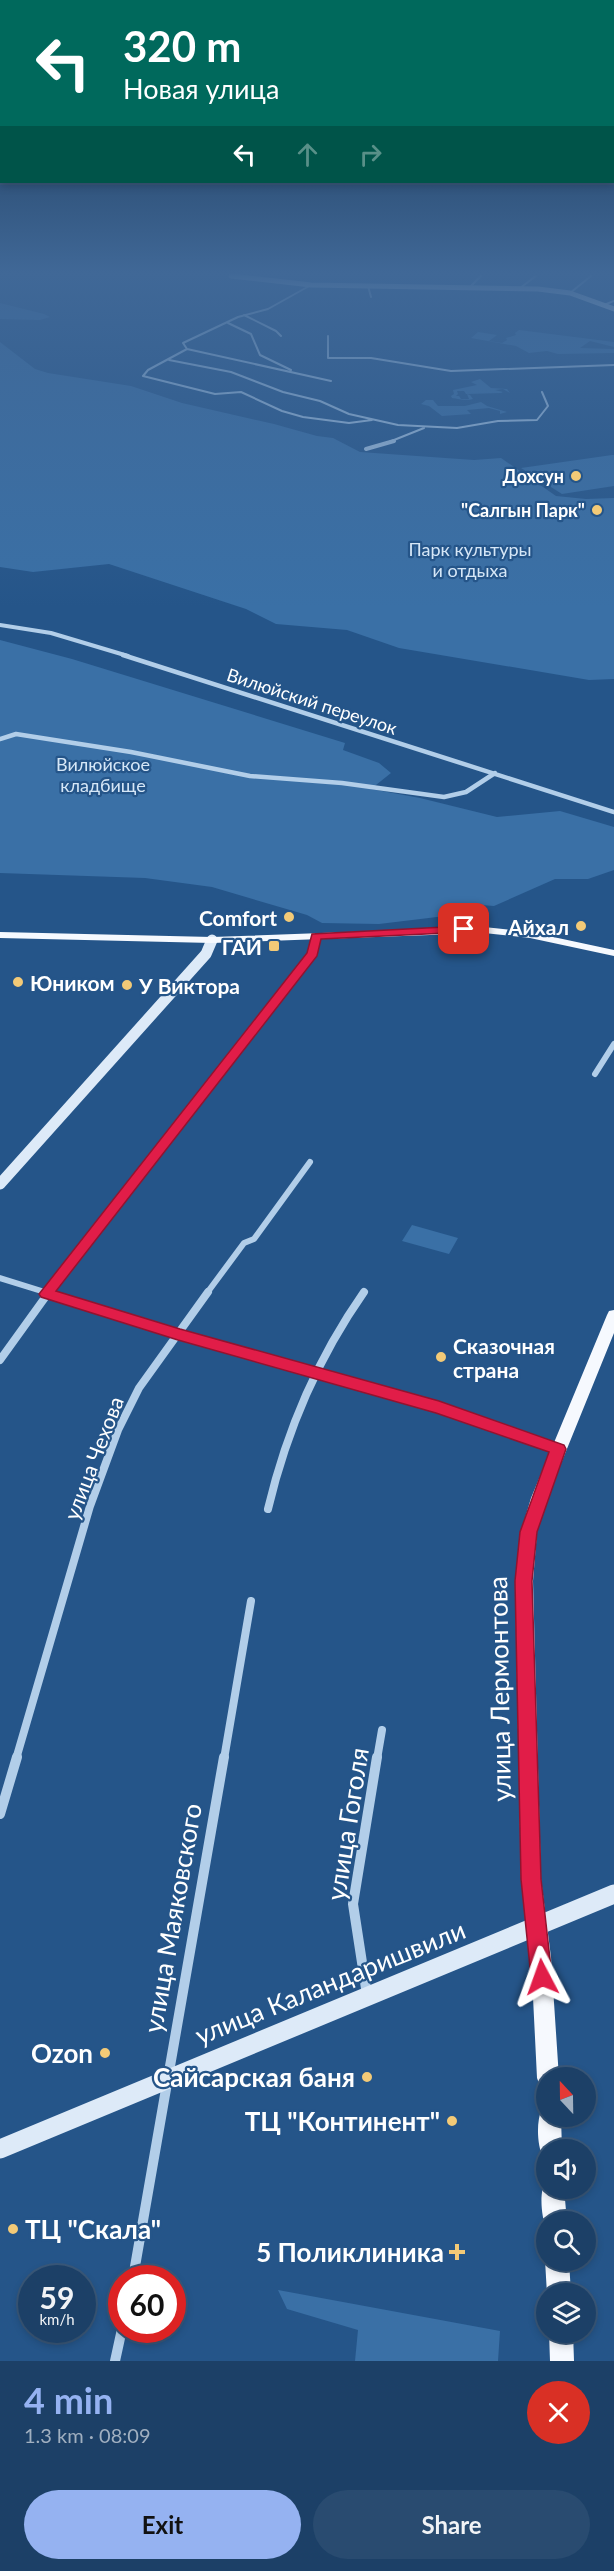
<!DOCTYPE html>
<meta charset="utf-8">
<style>
:root{--surface:#1c4067;--page:#294b70;--text:#f1f3f6;--muted:#a0afc0;--line:#3a597b;--accent:#95b2f1}
body{margin:0;font-family:Lato,sans-serif;background:var(--page);color:var(--text);height:100vh;display:flex;flex-direction:column;font-size:22px;white-space:nowrap}
*{box-sizing:border-box;margin:0}
p{font-size:20px;color:var(--muted)}
.icon{flex:none;width:33px;height:33px;fill:none;stroke:currentColor;stroke-width:2;stroke-linecap:round;stroke-linejoin:round}
.map{position:relative;height:2361px;overflow:hidden}
.drawer{display:flex;flex-direction:column;background:var(--surface);flex:1}
.drawer>*{flex:none}
.top-card{position:absolute;left:0px;top:0px;width:615px;height:183px;box-shadow:0 3px 9px #0003,0 0 0 2px var(--line);background:#00695c;color:#fff;overflow:hidden}
.needle{width:39px;rotate:338deg}
.fabs{position:absolute;left:536px;top:2067px;display:grid;gap:12px}
.fabs a{display:grid;place-items:center;width:60px;height:60px;border-radius:50%;background:var(--surface);box-shadow:0 3px 9px #0003,0 0 0 2px var(--line);font-size:30px}
.speed{position:absolute;left:18px;top:2265px;display:flex;gap:12px;font-size:30px;font-weight:700;text-align:center}
.speed>*{display:grid;place-content:center;width:78px;height:78px;border-radius:50%;background:var(--surface);box-shadow:0 3px 9px #0003,0 0 0 2px var(--line);line-height:1}
.speed small{font-size:15px;font-weight:400}
.speed .limit{border:9px solid #d22;background:#fff;color:#111}
.pin{position:absolute;display:grid;place-items:center;width:51px;height:51px;color:#fff;margin:-26px;border-radius:12px;box-shadow:0 3px 9px #0006}
.me{position:absolute;width:66px;margin:-33px;rotate:356deg;stroke-linejoin:round;filter:drop-shadow(0 0 4px #0008)}
.turn{display:flex;align-items:center;gap:21px;height:126px;padding:0 24px;font-size:27px}
.turn .icon{width:78px;height:78px;stroke-width:2.5}
.turn b{display:block;font-size:42px;line-height:51px}
.lanes{display:flex;align-items:center;height:57px;padding:0 24px;background:#0003;justify-content:center;gap:30px;direction:ltr}
.lanes .off{opacity:.35}
.round{display:grid;place-items:center;flex:none;width:63px;height:63px;border-radius:32px;background:var(--page)}
.overview{display:flex;align-items:center;justify-content:space-between;height:102px;padding:0 24px}
h1{font-size:36px;font-weight:700;line-height:45px;color:var(--accent)}
.cta{display:flex;gap:12px;margin-top:auto;padding:12px 24px}
.cta a{flex:1;height:69px;border-radius:36px;background:var(--accent);color:#111;font-size:24px;font-weight:700;line-height:69px;text-align:center}
.cta a+a{background:var(--page);color:var(--text)}
.map>svg:first-child{display:block}
.green{fill:#3a70a6}
.lines{fill:none;stroke-linecap:round;stroke-linejoin:round}
.street-far5{stroke:#b2cee9;stroke-width:2}
.street-far4{stroke:#b2cee9;stroke-width:4}
.street-far3{stroke:#b2cee9;stroke-width:4.5}
.street-far2{stroke:#b2cee9;stroke-width:6}
.street-far1{stroke:#b2cee9;stroke-width:8}
.street{stroke:#b2cee9;stroke-width:10}
.secondary-far2{stroke:#ddeaf8;stroke-width:5}
.secondary-far1{stroke:#ddeaf8;stroke-width:11}
.secondary{stroke:#ddeaf8;stroke-width:19}
.primary{fill:#f6f9fe;fill-rule:evenodd}
.route{fill:#e11d48;stroke:#92132f;stroke-width:1.5}
.poi-dot{fill:#f3ca77;stroke:#255589;stroke-width:2}
.labels{text-anchor:middle;dominant-baseline:central;stroke-width:4.5;stroke-linejoin:round;paint-order:stroke}
.far-poi-label{font-size:18px;font-weight:bold;fill:#fff;stroke:#255589;text-anchor:end}
.far-park-label{font-size:18px;fill:#d6e7f7;stroke:#255589}
.far-street-label{font-size:18px;fill:#fff;stroke:#255589}
.poi-label{font-size:21px;font-weight:bold;fill:#fff;stroke:#255589;text-anchor:end}
.street-label{font-size:21px;fill:#fff;stroke:#255589}
.near-street-label{font-size:26px;fill:#fff;stroke:#255589}
.near-poi-label{font-size:26px;font-weight:bold;fill:#fff;stroke:#255589;text-anchor:end}
</style>
<div class="map">
<svg width="614" height="2361" viewBox="0 0 614 2361">
<rect width="100%" height="100%" fill="#255589"/>
<!-- green -->
<path class="green" d="M0,303l44,11 6,3 -10,3 -40,-1z
M519,330l95,12v5l-24,-6 -10,7 34,1v4l-56,1 -11,-3 -18,2 -13,-7 -45,-8 7,-6 19,3 -8,6 13,2 5,-3 -1,-2 10,-3 -1,-2z
M0,342l35,27 13,4 83,13 51,17 92,21 43,12 16,2 27,14 114,8 27,-2 55,38 30,3 28,-1v181l-25,1 -190,-32 -52,-18 -71,-6 -30,-15 -137,-45 -76,8 -33,-5z
M480,379l11,9 16,1 3,4 -7,-4 -8,1 8,2 -2,1 -35,1 -2,-3h-7l1,3 -2,2h3l2,3h8l-2,-5 3,1 3,4c-7,2 -14,0 -21,-1l-1,-2 3,-2 -1,-4 24,-5 -6,-3z
M426,400h7l5,6h27l16,-4 6,4 20,6 -7,2v-3l-11,-3 -22,2 4,4 -29,2 -13,-10 -8,-2z
M612,455h2v31l-52,8 -41,-26z
M0,640l72,19 273,84 -2,7 36,13 12,10 -20,16 49,9 77,19 63,-6 54,16v43l-26,9h-33l-61,27 -13,-1 -11,8 -91,11 -57,-1 -15,-8 -95,-28 -67,-9 -145,-5z
M412,1225l46,13 -9,16 -47,-13z
M278,2290l222,41 -2,30h-143l3,-31 -71,-21z"/>
<g class="lines">
<!-- street-far5 -->
<path class="street-far5" d="M368,286l3,11
M470,287l11,-11
M520,288l16,-12
M570,293l21,-17
M604,305l10,-4
M244,315l32,16 5,5
M228,323l23,11 9,21 31,15
M328,336v22h43l80,13 163,-6
M187,349l-39,21 -5,6 72,18 26,-2 41,19 21,6 46,6 23,-3
M187,349l-4,-6 55,-26 30,-8 43,-24
M187,349l144,32
M169,360l62,12 52,20 37,9 29,13 49,11 59,3 41,-7 39,-1 11,-14 -6,-14
M389,442l35,-14"/>
<!-- street-far4 -->
<path class="street-far4" d="M366,449l28,-8
M0,625l51,8 77,23"/>
<!-- street-far3 -->
<path class="street-far3" d="M123,655l491,157
M0,739l16,-5 115,18 119,24 92,7 102,14 22,-5 29,-19"/>
<!-- street-far2 -->
<path class="street-far2" d="M595,1074l19,-30
M0,1278l48,15
M48,1293l265,-339 3,-18
M207,1293l37,-50 10,-4 56,-77"/>
<!-- street-far1 -->
<path class="street-far1" d="M44,1292l134,42 261,73 119,42
M0,1360l49,-68
M268,1509c19,-80 49,-150 96,-217
M16,1759l74,-253 28,-76 21,-42 69,-96
M224,1759l27,-158
M377,1759l5,-29"/>
<!-- street -->
<path class="street" d="M0,1814l17,-57
M367,1995l-14,-91 24,-147
M133,2278l91,-521
M115,2361l7,-32"/>
<!-- secondary-far2 -->
<path class="secondary-far2" d="M231,276l80,9 227,4 32,4 44,16"/>
<!-- secondary-far1 -->
<path class="secondary-far1" d="M0,1184l206,-230 6,-14"/>
<!-- secondary -->
<path class="secondary" d="M0,2149l614,-255"/>
<!-- primary -->
<path class="primary" d="M484,927l46,5 84,18v6l-84,-18 -46,-5 -272,10 -212,-5v-6l212,5z
M614,1310v23l-67,165 -10,34 -4,49 8,298 10,78 8,121h-13v10l-6,-2 -3,-8 -6,-121 -10,-78 -6,-298 6,-49 10,-34 76,-183 2,-4z
M546,2107v9h15l1,34h-16v9l-3,-1c-6,-14 -7,-36 -1,-50z
M546,2180v8h18l3,34h-21v6c-5,-13 -7,-37 0,-48z
M546,2258v2h23l2,34h-24l-2,-34z
M549,2332h24l1,29h-24z"/>
</g>
<!-- sky -->
<linearGradient id="sky" x2="0" y2="1"><stop stop-color="#142f4b"/><stop offset="0.45" stop-color="#406897"/><stop offset="1" stop-color="#406897" stop-opacity="0"/></linearGradient>
<rect width="614" height="607" fill="url(#sky)"/>
<!-- route -->
<path class="route" d="M464,926l4,1v5l-147,7 -4,17 -261,335 124,38 259,72 125,44 2,4 -29,83 -5,49 9,298 11,98 -3,7 -7,4 -8,-4 -3,-7 -10,-98 -6,-298 5,-49 29,-80 -113,-39 -258,-73 -137,-43 -2,-3 268,-341 5,-19z"/>
<!-- markers -->
<g class="poi-dot">
<circle cx="576" cy="476" r="6"/>
<circle cx="597" cy="510" r="6"/>
<circle cx="289" cy="917" r="6"/>
<circle cx="581" cy="926" r="6"/>
<rect x="268" y="940" width="12" height="12" rx="3"/>
<circle cx="18" cy="982" r="6"/>
<circle cx="127" cy="985" r="6"/>
<circle cx="441" cy="1357" r="6"/>
<circle cx="105" cy="2053" r="6"/>
<circle cx="367" cy="2077" r="6"/>
<circle cx="452" cy="2121" r="6"/>
<circle cx="13" cy="2229" r="6"/>
<path d="M454 2243h6v6h6v6h-6v6h-6v-6h-6v-6h6z"/>
</g>
<g class="labels">
<!-- far-poi labels -->
<g class="far-poi-label">
<text x="564" y="476">Дохсун</text>
<text x="585" y="510">"Салгын Парк"</text>
</g>
<!-- far-park labels -->
<g class="far-park-label">
<text x="470" y="549">Парк культуры<tspan x="470" dy="21">и отдыха</tspan></text>
<text x="103" y="764">Вилюйское<tspan x="103" dy="21">кладбище</tspan></text>
</g>
<!-- far-street labels -->
<g class="far-street-label">
<text transform="translate(312 701) rotate(18)">Вилюйский переулок</text>
</g>
<!-- poi labels -->
<g class="poi-label">
<text x="277" y="917">Comfort</text>
<text x="569" y="926">Айхал</text>
<text x="262" y="946">ГАИ</text>
<text x="30" y="982" text-anchor="start">Юником</text>
<text x="139" y="985" text-anchor="start">У Виктора</text>
<text x="453" y="1345" text-anchor="start">Сказочная<tspan x="453" dy="24">страна</tspan></text>
</g>
<!-- street labels -->
<g class="street-label">
<text transform="translate(93 1458) rotate(-69)">улица Чехова</text>
</g>
<!-- near-street labels -->
<g class="near-street-label">
<text transform="translate(499 1689) rotate(-91)">улица Лермонтова</text>
<text transform="translate(347 1824) rotate(-81)">улица Гоголя</text>
<text transform="translate(172 1918) rotate(-80)">улица Маяковского</text>
<text transform="translate(330 1982) rotate(-22)">улица Каландаришвили</text>
</g>
<!-- near-poi labels -->
<g class="near-poi-label">
<text x="93" y="2053">Ozon</text>
<text x="355" y="2077">Сайсарская баня</text>
<text x="440" y="2121">ТЦ "Континент"</text>
<text x="25" y="2229" text-anchor="start">ТЦ "Скала"</text>
<text x="444" y="2252">5 Поликлиника</text>
</g>
</g>
</svg>
<div class="fabs">
<a><svg class="needle" viewBox="-14 -14 28 28"><path d="M0-13l5 13h-10z" fill="#e53935"/><path d="M0 13l5-13h-10z" fill="#a0afc0"/></svg></a>
<a><svg class="icon" aria-label="sound" viewBox="0 0 24 24"><path d="M4 9h4l5-4v14l-5-4H4zM17 9q2 3 0 6"/></svg></a>
<a><svg class="icon" aria-label="search" viewBox="0 0 24 24"><circle cx="10" cy="10" r="6"/><path d="M15 15l6 6"/></svg></a>
<a><svg class="icon" aria-label="layers" viewBox="0 0 24 24"><path d="M12 4l9 5-9 5-9-5zM3 14l9 5 9-5"/></svg></a>
</div>
<div class="speed"><div>59<small>km/h</small></div><div class="limit">60</div></div>
<div class="pin" style="left:464px;top:929px;background:#d93025"><svg class="icon" aria-label="arrive" viewBox="0 0 24 24"><path d="M6 21V4h12l-3 4 3 4H6"/></svg></div>
<svg class="me" style="left:542px;top:1977px" viewBox="-20 -20 40 40"><path d="M0-17L14 15 0 8-14 15z" fill="#e11d48" stroke="#fff" stroke-width="4"/></svg>
<div class="top-card">
<div class="turn"><svg class="icon" aria-label="left" viewBox="0 0 24 24"><path d="M17 20v-9H6M10 6l-5 5 5 5"/></svg><div><b>320 m</b>Новая улица</div></div>
<div class="lanes"><svg class="icon" aria-label="left" viewBox="0 0 24 24"><path d="M17 20v-9H6M10 6l-5 5 5 5"/></svg><svg class="icon off" aria-label="ahead" viewBox="0 0 24 24"><path d="M12 20V5M6 11l6-6 6 6"/></svg><svg class="icon off" aria-label="right" viewBox="0 0 24 24"><path d="M7 20v-9h11M14 6l5 5-5 5"/></svg></div>
</div>
</div>
<section class="drawer">
<div class="overview"><div><h1>4 min</h1><p>1.3 km · 08:09</p></div><a class="round" style="background:#d93025;color:#fff"><svg class="icon" aria-label="close" viewBox="0 0 24 24"><path d="M6 6l12 12M18 6L6 18"/></svg></a></div>
<div class="cta"><a>Exit</a><a>Share</a></div>
</section>
